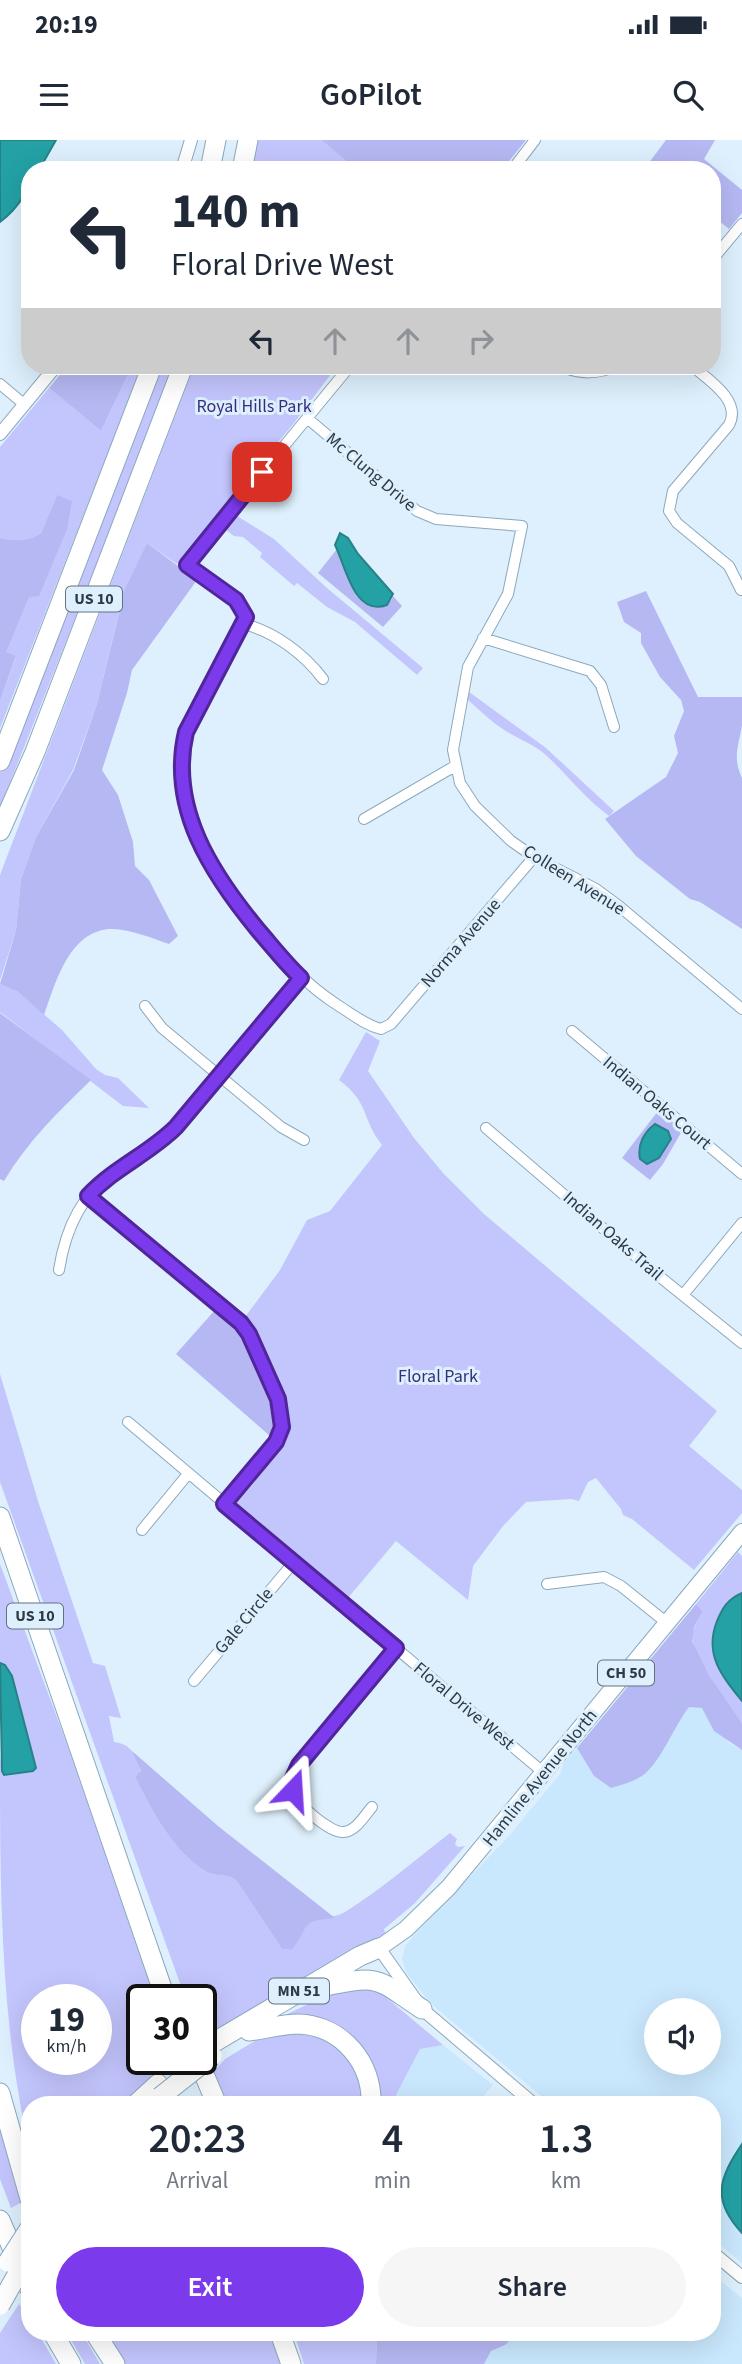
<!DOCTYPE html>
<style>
:root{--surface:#fff;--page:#f6f6f7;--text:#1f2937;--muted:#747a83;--accent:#7c3aed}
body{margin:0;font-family:"Source Sans 3",sans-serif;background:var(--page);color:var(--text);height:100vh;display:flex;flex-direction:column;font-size:26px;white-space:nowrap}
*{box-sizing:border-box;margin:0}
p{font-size:23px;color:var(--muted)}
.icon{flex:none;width:38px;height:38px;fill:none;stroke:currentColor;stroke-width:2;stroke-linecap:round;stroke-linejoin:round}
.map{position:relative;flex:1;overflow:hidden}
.panel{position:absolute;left:21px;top:1956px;width:700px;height:245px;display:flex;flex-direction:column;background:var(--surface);border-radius:28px;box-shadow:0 7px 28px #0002}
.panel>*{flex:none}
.hud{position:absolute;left:21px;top:21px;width:700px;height:214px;border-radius:28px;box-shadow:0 7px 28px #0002;background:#fff;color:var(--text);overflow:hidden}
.fabs{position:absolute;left:644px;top:1858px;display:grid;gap:14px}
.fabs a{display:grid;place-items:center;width:77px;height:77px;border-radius:50%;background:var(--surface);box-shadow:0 7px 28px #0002;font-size:35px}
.speed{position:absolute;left:21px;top:1844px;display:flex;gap:14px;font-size:35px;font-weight:700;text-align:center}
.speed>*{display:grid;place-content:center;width:91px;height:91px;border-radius:50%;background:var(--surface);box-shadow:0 7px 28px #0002;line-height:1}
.speed small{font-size:18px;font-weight:400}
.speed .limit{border:4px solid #111;border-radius:10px;background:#fff;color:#111}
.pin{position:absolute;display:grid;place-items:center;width:60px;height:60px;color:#fff;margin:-30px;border-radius:14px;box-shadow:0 4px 10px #0006}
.me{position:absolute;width:77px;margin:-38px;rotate:20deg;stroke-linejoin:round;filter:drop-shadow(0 0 5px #0008)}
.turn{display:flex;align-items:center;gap:24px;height:147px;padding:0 35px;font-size:32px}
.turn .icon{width:91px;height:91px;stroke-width:2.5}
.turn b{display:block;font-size:49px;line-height:60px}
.lanes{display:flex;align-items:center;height:66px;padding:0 35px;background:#0003;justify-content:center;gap:35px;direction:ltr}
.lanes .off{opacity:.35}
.eta{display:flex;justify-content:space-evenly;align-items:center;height:119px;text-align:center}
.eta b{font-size:42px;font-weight:600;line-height:49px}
.action{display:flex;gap:14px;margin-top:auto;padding:14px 35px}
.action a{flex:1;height:80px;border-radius:42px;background:var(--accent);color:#fff;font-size:28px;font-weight:600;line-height:80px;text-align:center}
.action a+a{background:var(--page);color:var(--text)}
.status{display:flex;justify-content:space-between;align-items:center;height:49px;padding:0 35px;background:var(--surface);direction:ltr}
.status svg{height:19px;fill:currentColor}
header{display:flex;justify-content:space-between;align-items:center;height:91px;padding:0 35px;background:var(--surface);font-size:32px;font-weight:600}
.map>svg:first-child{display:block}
.built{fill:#c9e7fd;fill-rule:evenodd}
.green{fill:#c3c5fd;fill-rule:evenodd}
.forest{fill:#b6b8f3}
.water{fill:#23a1a5;stroke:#278288;stroke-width:2}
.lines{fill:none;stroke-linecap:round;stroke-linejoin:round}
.minor-casing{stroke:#8ba8bd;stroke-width:12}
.tertiary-casing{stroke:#8ba8bd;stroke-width:14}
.primary-casing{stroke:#8ba8bd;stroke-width:18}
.motorway-casing{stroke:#8ba8bd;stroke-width:21}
.minor{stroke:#fff;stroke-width:10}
.tertiary{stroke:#fff;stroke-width:12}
.primary{stroke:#fff;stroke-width:16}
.motorway{stroke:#fff;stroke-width:19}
.motorway-bridge-casing{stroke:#8ba8bd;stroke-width:21;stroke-linecap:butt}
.motorway-bridge{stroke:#fff;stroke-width:19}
.route-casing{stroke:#51269a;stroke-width:18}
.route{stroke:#7c3aed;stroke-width:12}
.labels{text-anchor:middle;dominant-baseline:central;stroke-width:6;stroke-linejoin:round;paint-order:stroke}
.shield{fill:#def0fd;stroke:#64717c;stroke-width:2}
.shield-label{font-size:16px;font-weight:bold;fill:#2f3b44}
.park-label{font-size:18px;fill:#372e80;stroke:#def0fd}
.street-label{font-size:18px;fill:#2f3b44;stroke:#def0fd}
</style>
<div class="status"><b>20:19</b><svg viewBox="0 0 49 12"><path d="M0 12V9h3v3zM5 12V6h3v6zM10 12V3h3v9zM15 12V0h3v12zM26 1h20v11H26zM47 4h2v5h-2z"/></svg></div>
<header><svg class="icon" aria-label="menu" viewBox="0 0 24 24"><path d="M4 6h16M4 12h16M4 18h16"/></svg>GoPilot<svg class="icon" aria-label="search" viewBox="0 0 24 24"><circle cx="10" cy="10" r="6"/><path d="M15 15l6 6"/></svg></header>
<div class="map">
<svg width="742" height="2224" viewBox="0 0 742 2224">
<rect width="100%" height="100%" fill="#def0fd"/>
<!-- built -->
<path class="built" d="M696,1566l6,2 27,35 13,7v513l-30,-25v-133h-160l-122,-102 -24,-31 -4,-13 3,-13 10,-12 93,-97 52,-63 3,-10 14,-16 17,28 17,12 29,-10 10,-9 26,-46 13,-16zM656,1871h53v52h-53z
M443,1905l50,40 -17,20h-83l4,-12 23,-44z
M712,2134l30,24v66h-258l7,-13 14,-6 13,-12h194z"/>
<!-- green -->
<path class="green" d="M258,0h63l36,30h-106z
M132,226h10l-142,362v-27l16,-44 -11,-5 24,-56 28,-101 -16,38c-12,9 -27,8 -41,5v-91l49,-59 52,43z
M159,226h16l-175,442v-35z
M194,226h143l-43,57 -117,141 -30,-21 -26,61 -24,100 -24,66 -37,67 -15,42 -5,51 -16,50v-105z
M237,376l37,23 53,49 96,80 -6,7 -62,-53 -28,-15 -30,-24 -3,3 -34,-29 2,-4 -19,-16 -9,-1 -9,-7z
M469,552l77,56 68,63 -5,5c-23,-17 -42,-41 -62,-60 -10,-10 -26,-16 -38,-23 -15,-9 -28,-21 -42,-34z
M0,844l18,8 44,38 34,39 9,6 13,3 31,30 -26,-2 -123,-94z
M366,892l14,9 -12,30 46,67 29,35 41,41 233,197 -28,35 53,44v23l-48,57 -62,-51 -9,-4 -2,-6 -25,-31 -8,4 -9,19 -8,-2 -45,3 -23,24 -30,40 -5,34 -72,-59 -49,58 -110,-93v-7l44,-55 7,-23 -1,-16 -28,-69 -14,-19 35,-47 27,-50 23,-9 52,-66c-21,-27 -12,-42 -43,-65z
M0,1234l38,127 55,162 12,3 16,52 -12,-2 5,26c18,2 22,14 27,30l-6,5c17,34 37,73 70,94 10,6 21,2 31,9l46,69 10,1c5,-8 12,-24 17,-28 8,-6 24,-3 36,-10 37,-23 70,-52 105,-79l7,6 -2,5 3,3 7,-1 -50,57 -31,26 1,4 -21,15 -163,92v-40h-15l-186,-518z
M738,1412l4,4v37c-10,5 -19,9 -21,21l11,75 10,12v22c-11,-17 -51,-69 -50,-87 1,-9 7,-17 11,-25l-7,-7z
M0,1424l68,183 87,253h-13v60h33l-52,45h-93v46c-30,-127 -30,-264 -30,-396l2,16 3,-106 -5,-2zM37,1860h59v60h-59z
M355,1842l27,12 61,51 -23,4 -23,44 -4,12h-17l-10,-44 -83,-45z
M318,1892l36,28 13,45h-147l-10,-29 15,-17 43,-26z
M0,1986l22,76 -11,6 -11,-29z
M19,2164l11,13v16h8l18,31h-56v-31z
M67,2193h15l18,31h-15z
M102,2193h169l11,31h-161z
M294,2193h83l-1,31h-72z"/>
<!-- forest -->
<path class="forest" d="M321,0h205l-24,30h-145z
M666,0h49l-11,19 38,31v23l-13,16 -17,-14v-45h-57l-7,-6z
M67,226h65l-31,65 -52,-43z
M57,355l15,6 -5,28 -28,67 -10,1 -23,55 10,4 -16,45v-163c14,3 29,4 41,-5z
M147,403l50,37 -65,90 -5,23 -25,77 16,25 15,47 2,24 14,14 29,56 -9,8c-19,-6 -49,-20 -70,-13 -33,10 -45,56 -55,84l-26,-23 -18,-8 16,-54 5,-51 15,-42 38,-67 23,-66 24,-99 -2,-3z
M337,409l20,48 34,4 2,-5 9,10 -19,21 -65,-54z
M646,451l52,106h44c0,9 0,19 0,28 -3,20 -10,32 0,53v151l-42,-27 -10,-3 -54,-43 -31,-37 61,-42 12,-24 -4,-17 10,-25 -3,-11 -21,-23 -19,-34v-10l-17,-11 -7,-20z
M0,873l91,67c-32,31 -64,62 -87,101l-4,-2z
M658,971l24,20 -19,33 -13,16 -28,-22z
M215,1170l30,28 29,73v17l-4,8 -94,-82z
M696,1464l7,7 -9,16 -2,14 17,34 33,48v27l-28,-19 -12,-23 -13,-1c-15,19 -29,57 -47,69 -9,6 -21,9 -31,12l-17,-12 -17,-28z
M132,1611l86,75 117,92c-36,3 -24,7 -43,32l-10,-1 -46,-69c-10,-7 -21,-3 -31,-9 -33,-21 -53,-60 -70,-94l6,-6z
M377,2193h141l-13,12 -14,6 -7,13h-108z"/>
<!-- water -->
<path class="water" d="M0,0h56l-17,30h-9c0,22 -13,39 -30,52z
M340,393l8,5 10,16 35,40 -6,11c-33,12 -41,-38 -52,-60z
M655,984l13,7 3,8 -12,19 -12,6 -7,-5c-3,-14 4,-27 15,-35z
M742,1453v108c-21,-26 -38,-47 -25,-80 6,-14 10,-21 25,-28z
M0,1523l5,2 7,11 24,92 -3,3 -29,4 -2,-4z
M742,2004v89c-31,-33 -23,-55 0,-89z"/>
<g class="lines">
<defs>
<path id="minor" d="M512,30l23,-30
M712,120l30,-36
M350,226l-163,198 49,36 10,16 -60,116c-18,75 26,142 72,197 25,30 48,56 81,77 13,8 26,19 42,23l10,-5 143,-167
M560,226c21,9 37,8 58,0
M692,226c17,14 50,35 37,59l-56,66 -4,20 8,12 52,43 12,24
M0,244l25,21
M307,278l110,93 19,8 86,7 -14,68 -40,73 -15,83 7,33 15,23 36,35 23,16 62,32 23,17 123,103
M244,484c31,8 60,30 79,55
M483,498l107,33 11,14 13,42
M364,679l91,-53
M145,866l17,22 119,99 23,13
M572,891l170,143
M486,988l168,144 88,71
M88,1056l153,127 8,11 29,65 4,29 -6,14 -52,62
M59,1130c6,-39 21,-74 54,-98 21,-16 44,-26 63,-45l125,-149
M683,1155l59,-72
M128,1282l416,351
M142,1390l46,-56
M547,1444l57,-7 17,9 46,37
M194,1541l100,-119
M372,1667c-7,8 -16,24 -28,25 -13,2 -48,-28 -51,-41 -2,-9 1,-18 6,-26l97,-117"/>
<path id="tertiary" d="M182,30l9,-30
M0,294l56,-68
M379,1808l43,61 113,96
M712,2112l30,25"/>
<path id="primary" d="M379,1808l27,-19 43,-42 293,-355"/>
<path id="motorway" d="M210,30l6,-30
M242,30l6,-30
M0,621l152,-395
M0,691l35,-79 148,-386
M0,1377l166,483
M326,1846c56,-12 50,-7 96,23
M249,1891c16,-2 33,-7 50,-7 43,2 74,39 72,81
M201,1910l159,-94 19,-8
M198,1920l19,45
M0,1953l30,106
M135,1965l23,-21
M0,2080l30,69
M53,2193l18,31
M95,2193l20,31
M280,2193l11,31"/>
</defs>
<!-- minor casing -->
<use href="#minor" class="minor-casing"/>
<!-- tertiary casing -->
<use href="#tertiary" class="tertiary-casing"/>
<!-- primary casing -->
<use href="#primary" class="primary-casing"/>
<!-- motorway casing -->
<use href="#motorway" class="motorway-casing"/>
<!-- minor -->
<use href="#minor" class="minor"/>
<!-- tertiary -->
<use href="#tertiary" class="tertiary"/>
<!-- primary -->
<use href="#primary" class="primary"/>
<!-- motorway -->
<use href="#motorway" class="motorway"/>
<defs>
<path id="motorway-bridge" d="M160,1957l52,-41
M8,2122l22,-34
M0,2165l30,-53"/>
</defs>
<!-- motorway-bridge casing -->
<use href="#motorway-bridge" class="motorway-bridge-casing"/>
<!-- motorway-bridge -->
<use href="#motorway-bridge" class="motorway-bridge"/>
</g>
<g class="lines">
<defs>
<path id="route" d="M262,332l-75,93 49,35 10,17 -60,115c-18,76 26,142 72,198 14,16 27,33 43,48l-125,149c-27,27 -61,40 -88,69l153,127 8,11 29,65 4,28 -6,15 -52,62 172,144 -97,117 -7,15 1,10"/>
</defs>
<!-- route casing -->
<use href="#route" class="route-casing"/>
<!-- route -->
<use href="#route" class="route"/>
</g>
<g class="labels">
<!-- shield labels -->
<g class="shield">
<rect x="66" y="446.5" width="56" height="25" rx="5"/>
<rect x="7" y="1463.5" width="56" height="25" rx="5"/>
<rect x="598" y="1520.5" width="56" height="25" rx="5"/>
<rect x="269" y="1838.5" width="60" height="25" rx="5"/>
</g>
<g class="shield-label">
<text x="94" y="459">US 10</text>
<text x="35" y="1476">US 10</text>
<text x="626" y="1533">CH 50</text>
<text x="299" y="1851">MN 51</text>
</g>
<!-- park labels -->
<g class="park-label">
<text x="254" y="266">Royal Hills Park</text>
<text x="438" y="1236">Floral Park</text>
</g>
<!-- street labels -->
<g class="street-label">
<text transform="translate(371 332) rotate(40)">Mc Clung Drive</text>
<text transform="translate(574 740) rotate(32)">Colleen Avenue</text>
<text transform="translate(461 803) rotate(-49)">Norma Avenue</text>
<text transform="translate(657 963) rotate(40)">Indian Oaks Court</text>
<text transform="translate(613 1096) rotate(41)">Indian Oaks Trail</text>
<text transform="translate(244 1481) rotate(-50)">Gale Circle</text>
<text transform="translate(464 1566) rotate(40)">Floral Drive West</text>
<text transform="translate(540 1638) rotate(-51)">Hamline Avenue North</text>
</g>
</g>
</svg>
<div class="fabs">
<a><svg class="icon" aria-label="sound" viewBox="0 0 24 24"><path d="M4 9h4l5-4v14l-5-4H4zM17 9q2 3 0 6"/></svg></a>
</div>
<div class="speed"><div>19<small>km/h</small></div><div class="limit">30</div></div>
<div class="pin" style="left:262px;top:332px;background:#d93025"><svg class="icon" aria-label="arrive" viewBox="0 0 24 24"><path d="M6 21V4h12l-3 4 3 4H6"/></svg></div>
<svg class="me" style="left:293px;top:1650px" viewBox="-20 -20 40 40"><path d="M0-17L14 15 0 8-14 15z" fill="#7c3aed" stroke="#fff" stroke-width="4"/></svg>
<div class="hud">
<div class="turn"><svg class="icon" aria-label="left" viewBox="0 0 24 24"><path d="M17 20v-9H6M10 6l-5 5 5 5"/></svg><div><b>140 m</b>Floral Drive West</div></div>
<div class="lanes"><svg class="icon" aria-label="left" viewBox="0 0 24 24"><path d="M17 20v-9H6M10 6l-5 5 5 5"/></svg><svg class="icon off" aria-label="ahead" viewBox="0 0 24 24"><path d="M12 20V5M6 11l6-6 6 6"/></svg><svg class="icon off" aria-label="ahead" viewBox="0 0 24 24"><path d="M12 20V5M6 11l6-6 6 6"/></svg><svg class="icon off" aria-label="right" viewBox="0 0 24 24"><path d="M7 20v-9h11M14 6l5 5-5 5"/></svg></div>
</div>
<section class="panel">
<div class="eta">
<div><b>20:23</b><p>Arrival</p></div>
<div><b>4</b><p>min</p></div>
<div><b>1.3</b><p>km</p></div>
</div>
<div class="action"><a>Exit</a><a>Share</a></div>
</section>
</div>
